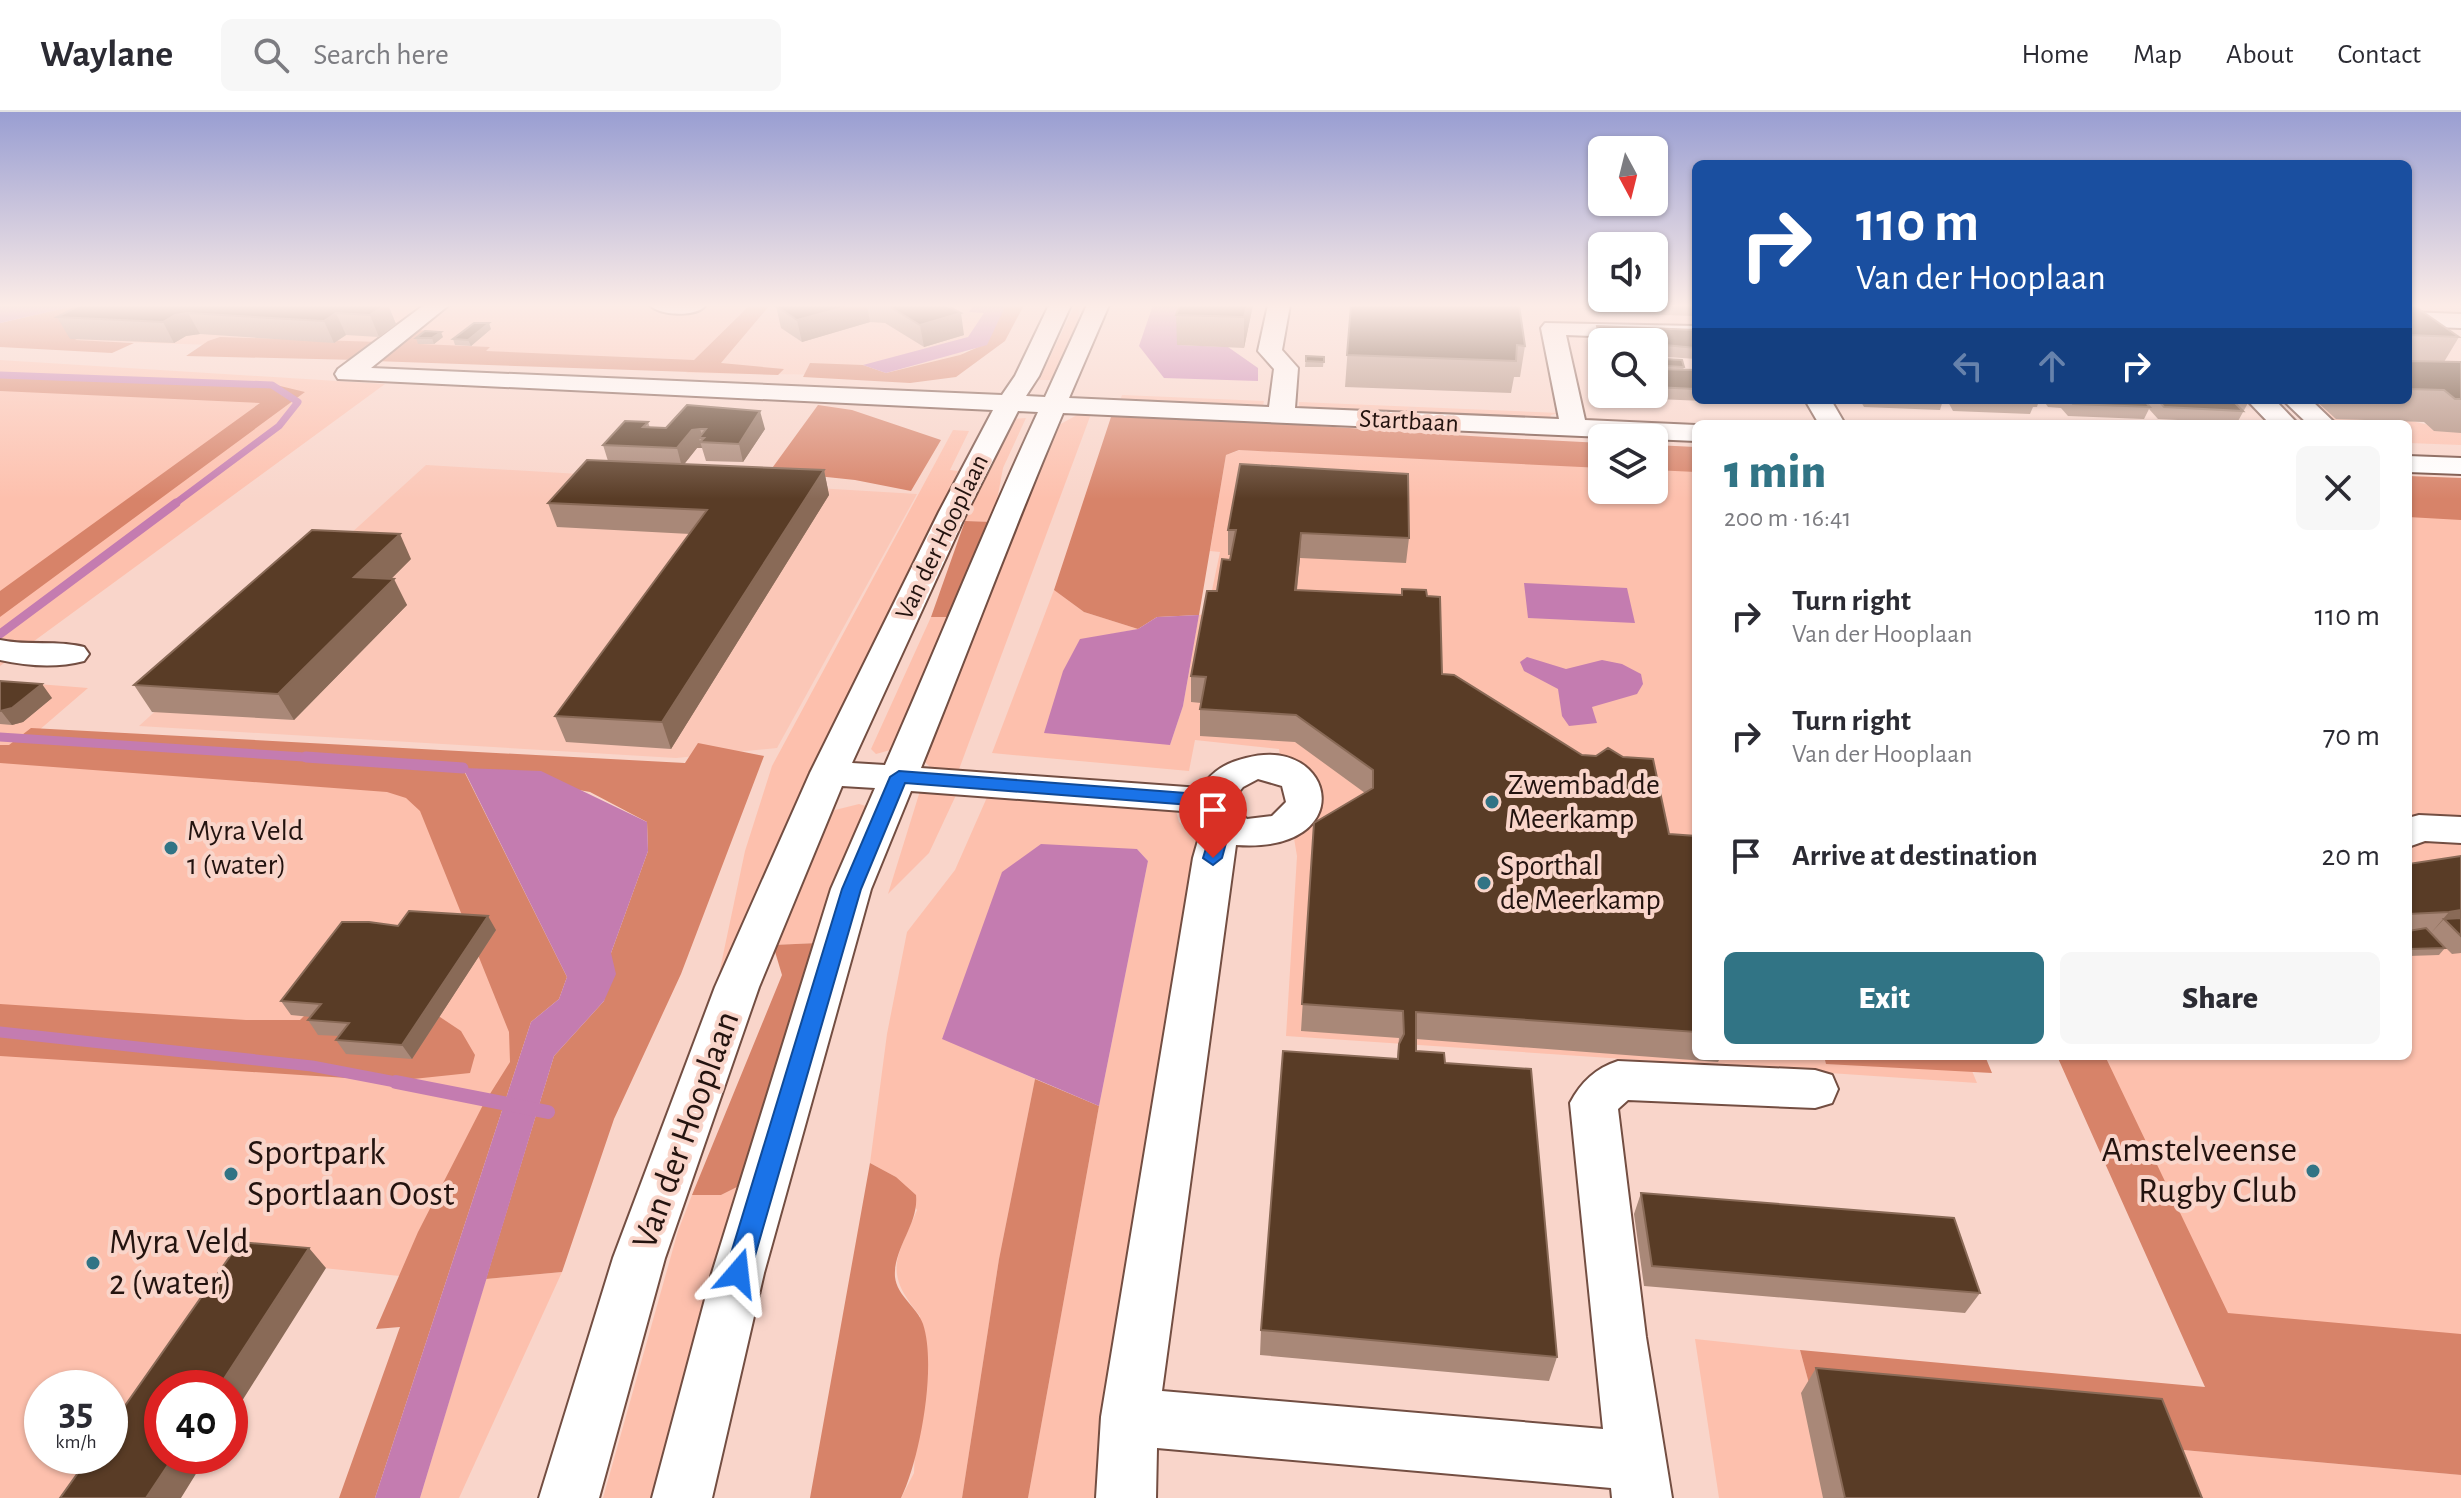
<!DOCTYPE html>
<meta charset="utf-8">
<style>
:root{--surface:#fff;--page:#f7f7f7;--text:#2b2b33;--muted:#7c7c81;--line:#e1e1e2;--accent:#317485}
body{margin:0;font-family:"Alegreya Sans",sans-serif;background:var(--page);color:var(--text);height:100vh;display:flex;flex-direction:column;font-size:30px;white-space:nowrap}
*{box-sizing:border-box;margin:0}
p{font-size:26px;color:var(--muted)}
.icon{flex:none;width:44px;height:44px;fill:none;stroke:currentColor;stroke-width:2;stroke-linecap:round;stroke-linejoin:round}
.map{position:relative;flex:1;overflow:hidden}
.details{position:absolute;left:1692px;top:308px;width:720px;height:640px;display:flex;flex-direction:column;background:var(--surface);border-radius:12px;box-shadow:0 2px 6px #0004}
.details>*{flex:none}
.guide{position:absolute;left:1692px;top:48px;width:720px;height:244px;border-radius:12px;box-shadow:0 2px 6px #0004;background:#1a4fa0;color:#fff;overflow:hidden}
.needle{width:52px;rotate:173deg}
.buttons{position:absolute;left:1588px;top:24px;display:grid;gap:16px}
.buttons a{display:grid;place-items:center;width:80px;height:80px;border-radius:12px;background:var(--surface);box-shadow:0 2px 6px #0004;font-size:40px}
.speed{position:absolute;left:24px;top:1258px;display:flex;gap:16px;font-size:40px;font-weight:700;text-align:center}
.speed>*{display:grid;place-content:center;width:104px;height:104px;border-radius:50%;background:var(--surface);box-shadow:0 2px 6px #0004;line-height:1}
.speed small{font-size:20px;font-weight:400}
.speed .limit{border:12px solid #d22;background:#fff;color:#111}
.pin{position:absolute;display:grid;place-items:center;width:68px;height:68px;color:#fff;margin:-82px -34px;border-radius:50% 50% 50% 0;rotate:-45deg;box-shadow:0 0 8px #0007}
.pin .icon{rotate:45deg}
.me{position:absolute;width:88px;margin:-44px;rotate:17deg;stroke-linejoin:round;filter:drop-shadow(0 0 6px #0008)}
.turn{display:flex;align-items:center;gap:28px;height:168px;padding:0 32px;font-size:36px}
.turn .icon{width:104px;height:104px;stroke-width:2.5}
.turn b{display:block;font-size:56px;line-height:68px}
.lanes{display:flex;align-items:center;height:76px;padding:0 32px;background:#0003;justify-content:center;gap:40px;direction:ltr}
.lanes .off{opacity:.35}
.round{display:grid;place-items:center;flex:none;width:84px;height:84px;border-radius:12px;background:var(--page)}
.summary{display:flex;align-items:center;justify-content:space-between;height:136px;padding:0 32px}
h1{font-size:48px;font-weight:800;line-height:60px;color:var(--accent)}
.cta{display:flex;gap:16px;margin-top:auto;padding:16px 32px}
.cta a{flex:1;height:92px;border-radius:12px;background:var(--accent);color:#fff;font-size:32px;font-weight:800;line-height:92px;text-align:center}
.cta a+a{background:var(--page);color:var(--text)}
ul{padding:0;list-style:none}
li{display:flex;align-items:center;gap:24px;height:120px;padding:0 32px}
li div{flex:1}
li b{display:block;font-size:30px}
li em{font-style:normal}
header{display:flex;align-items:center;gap:48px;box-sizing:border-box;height:112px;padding:0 40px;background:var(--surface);border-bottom:2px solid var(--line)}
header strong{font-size:38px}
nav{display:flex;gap:44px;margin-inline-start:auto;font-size:28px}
.search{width:560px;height:72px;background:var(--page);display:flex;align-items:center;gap:20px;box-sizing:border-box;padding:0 28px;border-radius:12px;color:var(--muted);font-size:30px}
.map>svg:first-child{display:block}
.built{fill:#fbc7b7}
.green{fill:#fdc0ad;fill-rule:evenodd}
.forest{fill:#d78369}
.water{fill:#c47cb0}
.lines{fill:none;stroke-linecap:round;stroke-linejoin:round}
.stream-far3{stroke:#c47cb0;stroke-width:7}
.stream-far2{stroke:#c47cb0;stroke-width:9}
.stream-far1{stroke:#c47cb0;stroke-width:11}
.stream{stroke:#c47cb0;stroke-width:14}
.minor-casing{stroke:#734e42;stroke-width:4}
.minor{fill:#fff;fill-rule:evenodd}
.wall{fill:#a98878}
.shaded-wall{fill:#896a57}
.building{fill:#593c26;stroke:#896a57;stroke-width:2}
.route{fill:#1a73e8;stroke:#114b97;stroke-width:2}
.poi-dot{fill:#317485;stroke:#f9d5ca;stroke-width:3}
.labels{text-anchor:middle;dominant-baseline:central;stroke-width:8;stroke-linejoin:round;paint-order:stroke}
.far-street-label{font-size:26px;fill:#23130f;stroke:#f9d5ca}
.poi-label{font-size:30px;fill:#23130f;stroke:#f9d5ca;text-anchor:start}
.near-street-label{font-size:36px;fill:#23130f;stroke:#f9d5ca}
.near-poi-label{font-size:36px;fill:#23130f;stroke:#f9d5ca;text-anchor:start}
</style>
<header>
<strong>Waylane</strong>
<div class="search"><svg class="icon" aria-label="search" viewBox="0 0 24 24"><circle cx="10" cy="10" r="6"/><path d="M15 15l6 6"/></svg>Search here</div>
<nav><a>Home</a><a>Map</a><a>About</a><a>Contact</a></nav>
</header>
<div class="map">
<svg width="2461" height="1386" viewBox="0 0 2461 1386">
<rect width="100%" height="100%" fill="#f9d5ca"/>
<!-- built -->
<path class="built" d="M750,193h248l-52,71 -260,-3z
M426,353l491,29 -140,254 -101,10 -537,-32z"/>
<!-- green -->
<path class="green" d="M126,193h628l-50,57 -640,-22z
M1075,193h5l-3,22 -26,53h-12z
M0,248l385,24 -385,282z
M1122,283l142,6 -1,5 -143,-6z
M2303,288h13l145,32v13l-53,-2v-19h-79z
M1299,290l260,11 -8,2 -2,4 -250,-11z
M1091,302l-133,358 -26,-3 -9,-9 134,-334 20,-11z
M1026,306l-23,50 -10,54 -28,-1 48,-102z
M953,318l16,1 -19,39 8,1 -2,4 6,1 -243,498 26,-123 27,-85z
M1240,338l362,13v27h52v-24l42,2v588h270l11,27 -691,-47 11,-180 -18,-107 -84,-9 -6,31 -197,-18 62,-163 30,22 54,17 -58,11 90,105 13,-39 16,-91 8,-1 13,-62 -10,-1 16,-96z
M2408,404l53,3v869l-243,-22 -153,-310h343z
M931,505h19l-56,132 -18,5 -5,-5z
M0,569l88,7 -72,62 434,28 85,212 -31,99 -95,188 -161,-17 -164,238h-84zM42,1276h68v68h-68z
M920,679l37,2 -28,60 -41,41z
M988,683l187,12 4,15 20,20 -64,656h-107l71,-392 49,-245 -11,-12 -195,189 93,41 -36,180 -37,239h-61l13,-25 6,-157c-37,-45 -24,-56 -3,-106l-21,-33 -26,-14 17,-129 20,-102 48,-62z
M859,692l14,4 -55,135 -45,2 58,-134z
M749,1069l-88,317h-58l75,-267 14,-36h29z
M562,1160l-103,226h-39l66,-219z
M1695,1227l105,11 18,67 643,58v23h-742z"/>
<!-- forest -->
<path class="forest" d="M78,193h57l-60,35 59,3 -22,10 -112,-6v-24z
M750,193h20l-49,58 63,6 -6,6 -404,-14 41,-31 19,1 -14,13 70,3 -4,4 208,9z
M1001,193h23l-19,36 -49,36 -46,6 -107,-6 7,-14 53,2 23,8 74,-18 23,-10z
M220,225l160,5 -22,18 -172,-4 22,-15z
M0,262l276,11 29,7 -305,225v-26l260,-188 -260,-12z
M818,293l34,5 89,30 -30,51 -56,-11 -85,-9z
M1112,302c164,7 327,22 490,29v25l-363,-18 -13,5 -27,160 -42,2 -19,12 -54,-17 -30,-22z
M1654,333l42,2v25l-42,-2z
M2408,364l53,2v42l-53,-3z
M965,409l28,1 -43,95h-19z
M31,616l654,35 13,-20 66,13 -83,218 -67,145 -52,153 -76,7 68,-223 50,-55 7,-48 37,-102 -1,-29 -57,-30 -127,-23 104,208 -8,22 -28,23 -156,476h-36l61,-171 -24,2 42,-97 65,-127 27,-43 -1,-30 -89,-221 -14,-13 -19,-6 -387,-29v-18h9z
M818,831l-69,238 -28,14h-29l90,-220 -9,-30z
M0,892l246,16h54l6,-6 134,3 21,14 14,24 -5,18 -76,8 -394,-25z
M1824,944h161l7,17 -166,-9z
M2057,944h48l123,257 233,21v141l-643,-58 -18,-67 405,37z
M1035,967l64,27 -71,392h-66l37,-239z
M870,1051l26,14 20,18c3,29 -23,53 -21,82 2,19 22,30 28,47 14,42 -3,135 -22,174h-91z"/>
<!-- water -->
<path class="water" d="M0,193h78l-78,18z
M974,193h27l3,4 -17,36 -101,28 -23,-8 105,-28 16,-24 -15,-1z
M1153,193h37l-12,40 50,2 30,21v13l-94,-3 -25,-32z
M1524,471l103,5 8,35 -107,-5z
M1199,503l-16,91 -13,39 -126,-12 19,-62 17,-32 58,-10 19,-12z
M1527,545l39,12 36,-9 20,4 19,10 2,10 -6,10 -45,13 5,16 -28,3 -7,-10 -4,-27 -34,-18 -4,-9z
M463,656l78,3 106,51 1,29 -37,102 5,21 -12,27 -50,55 -134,442h-45l156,-476 28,-23 8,-22z
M1041,732l96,5 11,12 -49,245 -157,-67 60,-167z"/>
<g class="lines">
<!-- stream-far3 -->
<path class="stream-far3" d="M0,263l272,10 26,17 -19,24 -106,79"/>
<!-- stream-far2 -->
<path class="stream-far2" d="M0,522l176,-131
M0,625l335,22"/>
<!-- stream-far1 -->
<path class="stream-far1" d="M306,645l157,11
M0,920l312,34 94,18"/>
<!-- stream -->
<path class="stream" d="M396,970l152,30"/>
<defs>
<path id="minor" d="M424,193h25l-78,63 631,27 13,-19 34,-71h22l-32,71 -13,20 19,1 42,-92h22l-40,93 200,9 5,-38 -16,-18 10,-46h22l-8,45 16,18 -3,40 264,11 -18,-91 4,-5 151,3v14l-130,-5 19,85 111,5v16l-633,-28c-50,117 -94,236 -142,355l280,20c12,-18 25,-25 45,-30 90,-24 115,96 -10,87l-74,546 441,38 -33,-326c11,-21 26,-35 48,-42l197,9 17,5 6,14 -6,14 -17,5 -187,-8 -10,9 28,228 26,161h-60l-1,-10 -454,-40 -1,50h-60l5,-81 92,-559 10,-35 -7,-11 -285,-21 -40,98 -107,384 -52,225h-60l60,-225 119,-384 44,-101 -33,-2 -83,201 -94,271 -66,240h-60l74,-240 102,-271 95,-214 129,-261 54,-102 -655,-31 -3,-5 3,-5zM1018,299l20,1c-54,116 -101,235 -153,353l-33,-2 115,-251zM1258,667l24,7 4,16 -14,14 -25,3 -14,-12 -2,-6 12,-14z
M650,193h54l1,1c-9,11 -46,10 -55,-1z
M2408,200l53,2v14l-53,-2z
M1805,288h26l14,24h-26z
M2247,288h28l23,24h-28z
M2283,288h28l25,24h-28z
M2408,344l53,2v16l-53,-2z
M0,528c28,6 57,0 84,7l5,7 -5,7c-27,7 -57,5 -84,-1z
M2419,703l42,2v26l-36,-2 -17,6v-29z"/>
</defs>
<!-- minor casing -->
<use href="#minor" class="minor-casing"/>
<!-- minor -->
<use href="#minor" class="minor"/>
</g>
<!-- wall -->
<path class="wall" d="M80,193h308l8,19 -17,13 -33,-2 -12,8 -134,-9 -14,2 -12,7 -104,-4 -13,-22z
M782,193h164l18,30 -40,12 -39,-24 -15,-1 -68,20 -21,-14 -5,-22z
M1253,193l-9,43 -67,-3 -1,-30z
M1351,193l174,41 -5,31h-6l-3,16 -166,-6z
M1596,193h100v11l-98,-3z
M2408,193l51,32 -15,25h17v71l-27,-2 -10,-9 -88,-3 -21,-19h93z
M1597,214l99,4v29l-42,-3v-14h-52v10l-10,-1 -1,-6 2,-12h3z
M491,217l-20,17 -16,-1 -2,-6z
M443,225l-9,7h-16l-2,-6z
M1306,244l18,1 -1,10h-18z
M1662,247l22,8 -1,3h13v30h79l-1,4 -164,-7 -2,-3h46v-25h8l-1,-4z
M1860,288h83l-3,10 -76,-3z
M1947,288h92l-2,7h-4l-3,7 -77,-3z
M2043,288h201l4,3 -11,20 -79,-4 -9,-10 -5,10 -76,-3 -7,-8 -13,-1z
M648,310l2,6 115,1 -22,33 -37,-1 -4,-13h-5l-13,16 140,6 5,25 -158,254 -105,-7 -11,-26 135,-182 -133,-7 -9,-24 60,-42 -5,-16z
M1228,418l181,8 -3,25 -106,-5 -3,32 104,5 1,-6 25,7 15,78 227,160 27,2v220h25l-3,6 -302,-23v12l29,12 112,294 -8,24 -289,-26 1,-25 136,-271 2,-21 -98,-7 13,-208 51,-30 -70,-51 -95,-6v-27l1,-6 -10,-1v-26l26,-85 13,-31 1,-5h-3z
M411,447l-20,20 16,26 -113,115 -142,-8 -18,-27z
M0,569l52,17 -29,24 -11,3 -12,-1z
M2461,744v97l-9,1 -21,-21 14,15 -6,7 -31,1v-92z
M398,814l98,4 -84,129 -66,-5 -10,-14 3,-4 -21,-1 -10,-15 3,-3 -20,-2 -10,-14z
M1641,1081l339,100 -15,20 -321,-27 -10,-72z
M1816,1256l386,130h-379l-22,-105z"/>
<!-- shaded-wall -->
<path class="shaded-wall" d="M351,193h37l8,19 -17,13 -9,-22z
M853,193h14l3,17 -68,20 -5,-22z
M1247,193h6l-9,43v-31z
M188,201l12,21 -14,2 -12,7 -11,-21 12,-7z
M336,201l10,22 -12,8 -10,-22z
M961,201l3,22 -40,12 -4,-22z
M489,211l2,6 -20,17 -3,-6z
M441,220l2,5 -9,7 -2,-6z
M760,299l5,18 -22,33 -4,-18z
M700,317l3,9h-4l3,10h-5l-15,19 -5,-19 15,-18z
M824,358l5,25 -158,254 -9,-27z
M1301,421l-1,25 -6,57 1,-25z
M400,422l11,25 -44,44 -13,-26z
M394,467l13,26 -113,115 -16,-26z
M42,572l10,14 -29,24 -11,3 -11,-14z
M2461,798v17l-17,-8 -13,14 18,-21z
M488,804l8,14 -84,129 -10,-14z
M309,1136l17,20 -96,152v-32h-12z
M174,1344h33l-26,42h-35z"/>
<!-- building -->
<path class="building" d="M80,193h305l-15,10 -34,-2 -12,8 -136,-8 -13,2 -12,7 -106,-5z
M782,193h71l-56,15 -21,-14z
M887,193h59l15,8 -41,12z
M1180,193h67l-3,12 -68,-2z
M1351,193h168l6,41 -8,-1 -1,16 -169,-6z
M2408,193h5l46,32 -51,-2z
M474,211h15l-21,17 -15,-1z
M1597,214l99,4v18l-42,-4v-2h-28l-31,-3 -2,-6h6z
M425,219l16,1 -9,6h-16z
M1306,244l18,1v5l-18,-1z
M1662,247l20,1 2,7 -19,-1z
M2408,249l53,1v37h-6l-11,-9 -36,-1z
M1654,257l42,1v19l-42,-2z
M1988,288h45l2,2z
M2070,288h74l6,7 -77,-3z
M2158,288h86l4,3h-13l8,8 -79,-4z
M687,293l73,6 -21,33 -39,-2 4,-4h-5l7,-9h-6l-8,1 -15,18 -74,-3 22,-24 23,1 -5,5 23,1z
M587,348l237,10 -162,252 -107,-6 152,-206 -159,-7z
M1240,352l168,10 1,64 -108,-5 -6,57 107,5v-6l24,1 1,6 13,1 2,77 12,1 128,80 14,1 12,-8 15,9 30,2 16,75 27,2v196l-280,-20v39l28,2 1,10 86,6 26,288 -296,-27 22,-279 115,8 1,-15 5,-10 -1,-23 -101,-7 12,-181 59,-35v-18l-77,-55 -96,-6 6,-32 -15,-1 16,-85h10l5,-32 8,1 6,-30h-8z
M312,418l88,4 -46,43 40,2 -116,115 -144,-9z
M0,569l42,3 -30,24 -12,3z
M2461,744v54l-12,2 -41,2v-50z
M409,799l79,5 -86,129 -66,-5 13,-17 -41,-3 13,-16 -40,-3 61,-79h27l29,4z
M2461,806v18l-17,-17z
M2426,816l19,20 -36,1 -1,-1v-17z
M1641,1081l313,25 26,75 -328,-27z
M240,1130l69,6 -91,140h-56v68h12l-28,42h-86l30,-42h20v-29z
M1816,1256l346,31 40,99h-357z"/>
<!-- sky -->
<linearGradient id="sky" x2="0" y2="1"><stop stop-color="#999ed2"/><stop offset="0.5" stop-color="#fcece7"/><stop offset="1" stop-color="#fcece7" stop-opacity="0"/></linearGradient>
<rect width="2461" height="387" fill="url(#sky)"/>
<!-- route -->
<path class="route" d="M899,659l313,24 6,2 14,24 -10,37 -9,7 -10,-7 11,-36 -10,-16 -299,-23 -44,106 -111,384 -3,8 -9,3 -9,-3 -4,-8 117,-384 48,-112z"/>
<!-- markers -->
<g class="poi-dot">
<circle cx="1492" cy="690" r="8"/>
<circle cx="171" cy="736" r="8"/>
<circle cx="1484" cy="771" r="8"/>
<circle cx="2313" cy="1059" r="8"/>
<circle cx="231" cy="1062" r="8"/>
<circle cx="93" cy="1151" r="8"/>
</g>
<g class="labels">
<!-- far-street labels -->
<g class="far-street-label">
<text transform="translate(1409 309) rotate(3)">Startbaan</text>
<text transform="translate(942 425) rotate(-64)">Van der Hooplaan</text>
</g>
<!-- poi labels -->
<g class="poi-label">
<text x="1508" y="673">Zwembad de<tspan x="1508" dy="34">Meerkamp</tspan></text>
<text x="187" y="719">Myra Veld<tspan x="187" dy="34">1 (water)</tspan></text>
<text x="1500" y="754">Sporthal<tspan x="1500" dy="34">de Meerkamp</tspan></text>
</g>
<!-- near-street labels -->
<g class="near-street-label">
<text transform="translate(686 1018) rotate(-70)">Van der Hooplaan</text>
</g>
<!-- near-poi labels -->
<g class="near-poi-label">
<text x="2297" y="1038" text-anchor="end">Amstelveense<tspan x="2297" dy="41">Rugby Club</tspan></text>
<text x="247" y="1041">Sportpark<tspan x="247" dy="41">Sportlaan Oost</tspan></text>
<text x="109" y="1130">Myra Veld<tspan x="109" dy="41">2 (water)</tspan></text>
</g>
</g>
</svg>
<div class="buttons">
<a><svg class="needle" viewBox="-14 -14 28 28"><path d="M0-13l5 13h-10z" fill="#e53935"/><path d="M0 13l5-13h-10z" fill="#7c7c81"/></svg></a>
<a><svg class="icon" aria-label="sound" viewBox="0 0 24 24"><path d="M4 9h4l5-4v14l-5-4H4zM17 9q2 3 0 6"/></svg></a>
<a><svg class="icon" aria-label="search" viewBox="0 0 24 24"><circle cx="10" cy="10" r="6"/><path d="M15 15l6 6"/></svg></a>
<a><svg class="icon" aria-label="layers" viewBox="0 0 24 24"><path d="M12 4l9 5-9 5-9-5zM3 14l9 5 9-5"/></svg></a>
</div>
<div class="speed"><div>35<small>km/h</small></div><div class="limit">40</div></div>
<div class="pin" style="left:1213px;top:746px;background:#d93025"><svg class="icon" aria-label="arrive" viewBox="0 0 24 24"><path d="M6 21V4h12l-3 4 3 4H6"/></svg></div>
<svg class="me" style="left:738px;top:1161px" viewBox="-20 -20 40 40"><path d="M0-17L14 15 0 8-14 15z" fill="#1a73e8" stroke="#fff" stroke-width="4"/></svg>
<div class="guide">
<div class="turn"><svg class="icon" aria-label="right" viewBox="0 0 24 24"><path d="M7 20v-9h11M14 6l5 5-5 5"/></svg><div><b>110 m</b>Van der Hooplaan</div></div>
<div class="lanes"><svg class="icon off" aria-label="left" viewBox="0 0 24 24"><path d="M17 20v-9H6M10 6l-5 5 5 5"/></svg><svg class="icon off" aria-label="ahead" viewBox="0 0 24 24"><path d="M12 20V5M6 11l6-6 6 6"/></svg><svg class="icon" aria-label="right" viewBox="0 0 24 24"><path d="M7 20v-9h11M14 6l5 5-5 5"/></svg></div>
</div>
<section class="details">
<div class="summary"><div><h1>1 min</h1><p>200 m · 16:41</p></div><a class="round"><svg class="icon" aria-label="close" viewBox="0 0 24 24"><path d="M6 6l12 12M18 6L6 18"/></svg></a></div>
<ul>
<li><svg class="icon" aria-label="right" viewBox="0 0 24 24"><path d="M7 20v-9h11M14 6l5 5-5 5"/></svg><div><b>Turn right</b><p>Van der Hooplaan</p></div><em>110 m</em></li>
<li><svg class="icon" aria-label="right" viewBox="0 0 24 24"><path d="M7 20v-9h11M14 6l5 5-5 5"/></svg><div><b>Turn right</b><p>Van der Hooplaan</p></div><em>70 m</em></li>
<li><svg class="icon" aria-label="arrive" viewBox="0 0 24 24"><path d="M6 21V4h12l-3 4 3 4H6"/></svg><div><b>Arrive at destination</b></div><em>20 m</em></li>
</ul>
<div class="cta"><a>Exit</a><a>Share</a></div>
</section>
</div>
